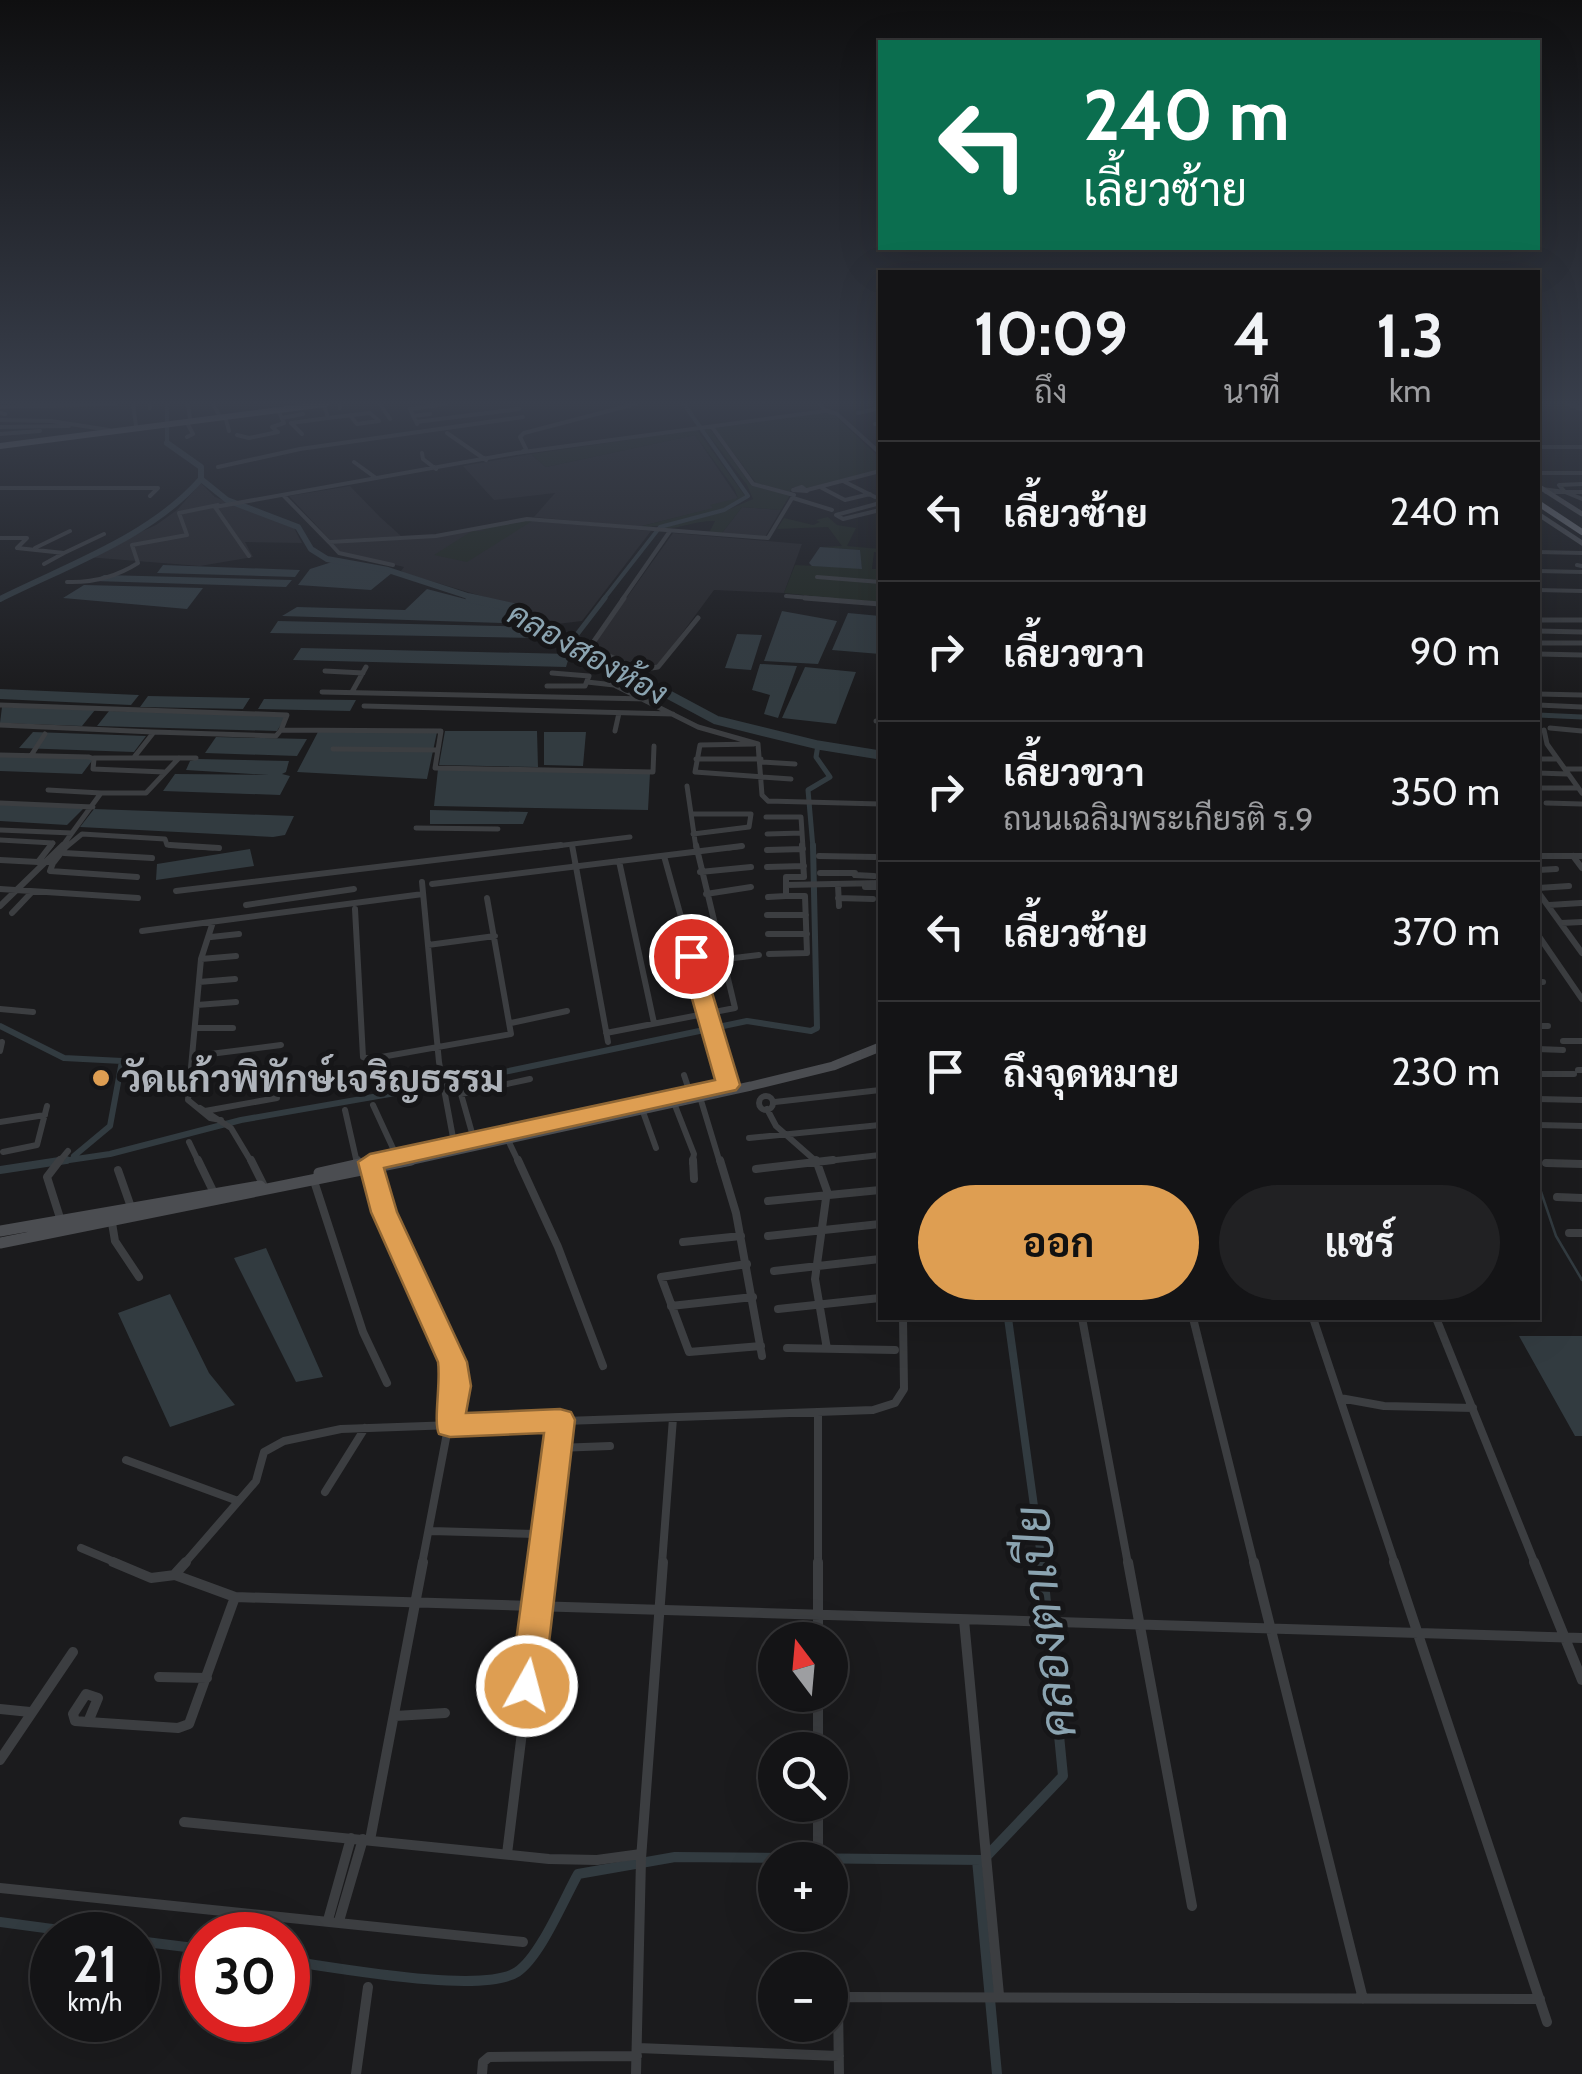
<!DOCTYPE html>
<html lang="th">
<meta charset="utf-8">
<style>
:root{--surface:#141416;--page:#212123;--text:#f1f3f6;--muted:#9d9ea1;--line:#333335;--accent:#de9e52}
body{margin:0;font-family:Cabin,Sarabun,sans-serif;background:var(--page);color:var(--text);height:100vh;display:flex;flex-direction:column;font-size:38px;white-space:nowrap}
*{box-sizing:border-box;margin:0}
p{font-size:32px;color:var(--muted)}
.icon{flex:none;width:55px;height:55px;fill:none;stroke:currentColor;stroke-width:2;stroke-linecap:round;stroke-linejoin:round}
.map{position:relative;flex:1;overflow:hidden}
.panel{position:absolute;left:878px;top:270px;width:662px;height:1050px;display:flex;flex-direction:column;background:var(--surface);border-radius:0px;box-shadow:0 10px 40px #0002,0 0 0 2px var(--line)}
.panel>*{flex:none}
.top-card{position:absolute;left:878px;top:40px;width:662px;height:210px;border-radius:0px;box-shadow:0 10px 40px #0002,0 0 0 2px var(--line);background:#0b6e4f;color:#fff;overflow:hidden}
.needle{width:65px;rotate:344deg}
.fabs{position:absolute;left:758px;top:1622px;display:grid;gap:20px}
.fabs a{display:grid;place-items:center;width:90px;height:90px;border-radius:50%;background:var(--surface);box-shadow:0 10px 40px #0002,0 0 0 2px var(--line);font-size:50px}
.speed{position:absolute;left:30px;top:1912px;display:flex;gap:20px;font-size:50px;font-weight:700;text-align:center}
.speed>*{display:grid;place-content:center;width:130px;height:130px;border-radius:50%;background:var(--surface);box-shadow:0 10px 40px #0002,0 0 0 2px var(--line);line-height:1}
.speed small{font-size:25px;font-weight:400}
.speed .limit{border:15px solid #d22;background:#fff;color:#111}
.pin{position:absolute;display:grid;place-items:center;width:85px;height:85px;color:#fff;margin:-42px;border:5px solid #fff;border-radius:50%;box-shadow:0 2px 10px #0007}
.me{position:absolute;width:110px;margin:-55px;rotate:7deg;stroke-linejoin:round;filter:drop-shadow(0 0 8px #0008)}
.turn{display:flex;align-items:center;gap:35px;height:210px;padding:0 40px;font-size:45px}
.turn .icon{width:130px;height:130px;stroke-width:2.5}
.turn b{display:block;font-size:70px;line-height:85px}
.eta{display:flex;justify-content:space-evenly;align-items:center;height:170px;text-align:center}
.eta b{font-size:60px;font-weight:700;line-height:70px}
.button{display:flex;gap:20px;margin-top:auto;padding:20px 40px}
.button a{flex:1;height:115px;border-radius:60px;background:var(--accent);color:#111;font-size:40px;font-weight:700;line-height:115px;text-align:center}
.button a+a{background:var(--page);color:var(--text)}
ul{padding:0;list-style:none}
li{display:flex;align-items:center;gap:30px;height:140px;padding:0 40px;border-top:2px solid var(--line)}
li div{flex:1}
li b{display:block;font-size:38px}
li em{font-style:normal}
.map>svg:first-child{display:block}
.built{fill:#27272a}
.green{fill:#212821}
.water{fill:#323b40}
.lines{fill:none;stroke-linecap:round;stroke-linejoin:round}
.stream{stroke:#323b40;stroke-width:2.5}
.canal-far4{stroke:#323b40;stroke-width:4}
.canal-far3{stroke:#323b40;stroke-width:5}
.canal-far2{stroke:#323b40;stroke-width:6}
.canal-far1{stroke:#323b40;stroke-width:8}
.canal{stroke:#323b40;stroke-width:10}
.river-far1{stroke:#323b40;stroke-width:6}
.river{stroke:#323b40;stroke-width:9}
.minor-far4{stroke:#3c3e41;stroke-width:4}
.minor-far3{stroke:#3c3e41;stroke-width:5}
.minor-far2{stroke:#3c3e41;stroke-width:6}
.minor-far1{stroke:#3c3e41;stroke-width:8}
.minor{stroke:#3c3e41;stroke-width:10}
.tertiary{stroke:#3c3e41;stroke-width:5}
.secondary-far2{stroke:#4b4d51;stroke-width:5}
.secondary-far1{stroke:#4b4d51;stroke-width:9}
.secondary{stroke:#4b4d51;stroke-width:11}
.primary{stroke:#595b60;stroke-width:6}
.motorway{stroke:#696c72;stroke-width:6}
.route{fill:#de9e52;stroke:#906735;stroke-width:2.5}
.poi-dot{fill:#de9e52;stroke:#161618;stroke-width:4}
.labels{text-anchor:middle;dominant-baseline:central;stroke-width:10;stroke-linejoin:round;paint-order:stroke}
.far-water-label{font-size:32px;font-style:italic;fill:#8ba4b1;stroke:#161618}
.poi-label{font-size:38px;font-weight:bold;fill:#afb4bb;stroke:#161618;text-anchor:start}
.near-water-label{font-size:48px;font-style:italic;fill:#8ba4b1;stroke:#161618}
</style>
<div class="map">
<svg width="1582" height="2074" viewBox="0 0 1582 2074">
<rect width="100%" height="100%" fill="#1b1b1d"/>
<!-- built -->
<path class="built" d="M695,435l43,63 -23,10 -77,19 -104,-10 21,-24 -61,7 -31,-34 68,-12 15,13z
M201,483l14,14 79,31 8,15 -57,-1 8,15 -53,9 -114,-9 70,-32 21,-15z
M350,486l30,31 21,19 -71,4 -41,-44z
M742,507l39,3 -16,27 -43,-4z
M532,521l119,10 -69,90 -25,3 -25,-13 -125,-37 -6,-3 3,-4 -63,-15 -11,-9 104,-6 41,-8 20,2z
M673,533l129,11 -18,49 -70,-3 -56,76 -18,3 -48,-23z"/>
<!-- green -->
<path class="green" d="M825,413h7l48,45v12l-70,18 -17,-1 -3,5 -34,-9 -41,-55z
M704,429h6l42,57 38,9 -9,15 -39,-3 -20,26h-13l6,-12c-19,-1 -38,9 -53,7l61,-16 30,-13 -6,-14z
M697,430l48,66c-22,20 -78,32 -107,31l75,-19 -3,-3 28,-7 -4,-10 -39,-53 -149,32 -15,-13z
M828,517l9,8 19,3 -9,18 33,3v4l-6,-1 -2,17h8v34l-96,-10 11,-28 67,3 -3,-18 -39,-3 22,-1 -14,-19 -51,2 7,-11 29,7 7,-3 -4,-2z
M512,521h20l-65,41 -33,-7 38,-24h14l-11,-2z"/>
<!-- water -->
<path class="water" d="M820,547l40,3 2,19 -50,-3 -3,-3z
M332,562l60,11 -21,17 -73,-5 12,-16z
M163,565l137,5 -5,7 -138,-4z
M104,575l188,5 -6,7 -192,-6z
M84,585l119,3 -16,21 -124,-11z
M427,589l88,23 20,12 -253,-8 15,-9 108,3z
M782,611l55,10 -19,43 -54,-3z
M848,613l32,3v38l-48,-4z
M278,621l261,6 -5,11 -264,-5z
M737,634l25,1 -11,35 -26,-2z
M301,648l269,6 -4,13 -273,-7z
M760,664l37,2 -19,52 -14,-4 6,-19 -18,-5z
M805,667l51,5 -20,52 -54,-6z
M0,689l139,6 -8,10 -131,-6z
M148,696l102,2 -7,11 -103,-2z
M264,699l92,1 -6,11 -92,-2z
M2,707l93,3 -13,16 -82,-3z
M109,711l178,4 -10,16 -180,-5z
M319,730l118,2 -10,47 -130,-7z
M445,731h92l1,36 -99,-2z
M33,732l113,4 -12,16 -115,-4z
M544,732h42l-3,34 -39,-1z
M216,737l91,2 -10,17 -92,-3z
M0,756l94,2 -12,16 -82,-3z
M198,759l91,2 -3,11 -4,2 8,2 -10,19 -117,-4 12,-17 94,1 -83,-5 4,-9z
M438,769l212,4 -2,37 -214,-4z
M0,803l84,5 -17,17 -67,-4z
M94,809l200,7 -9,19 -12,2 -193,-10z
M430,810l98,2 -5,12h-93z
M250,849l4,17 -98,14 1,-16z
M266,1248l57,129 -27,5 -62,-124z
M170,1294l39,79 26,32 -65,22 -52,-114z
M1519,1336h63v100h-7z"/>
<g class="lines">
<!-- stream -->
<path class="stream" d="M1538,1183l18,53 26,44"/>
<!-- canal-far4 -->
<path class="canal-far4" d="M167,404v39
M603,600l57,-73 64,-17 24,-14 -64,-92"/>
<!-- canal-far3 -->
<path class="canal-far3" d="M568,646l37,-48
M1538,715l44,2
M813,848l-5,-58 22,-13 -14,-20 2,-12"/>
<!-- canal-far2 -->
<path class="canal-far2" d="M0,1026l64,32 58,3 -12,65 -36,30
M49,1163l61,-9 131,-34 206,-36 300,-63 64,10 6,-3 -4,-183"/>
<!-- canal-far1 -->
<path class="canal-far1" d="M0,1170l66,-10
M1008,1318l34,246"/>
<!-- canal -->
<path class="canal" d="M977,1860l20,214
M0,1922l97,13
M138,1941l64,8
M288,1961c45,6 194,34 229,11 23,-15 47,-73 61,-98l97,-17 308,3 80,-84 -21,-214"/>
<!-- river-far1 -->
<path class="river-far1" d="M201,479l26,21 71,27 13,22 16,10 61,11 92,30
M0,599c68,-34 150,-62 201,-120v-12l-34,-24"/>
<!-- river -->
<path class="river" d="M470,598l54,12 55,45 66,27 71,38 102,25 62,10"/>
<!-- minor-far4 -->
<path class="minor-far4" d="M133,404l3,22
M150,404v4
M188,404l2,15
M213,404l6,11
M340,404v4
M380,404l10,15
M0,407l116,-3
M825,410l12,4 43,39
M0,413l5,1
M858,413l22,-5
M350,415l7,9 22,-3
M225,416l4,15
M413,416l17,-2
M282,418l21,-4
M328,418l42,-5 8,7
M0,420l51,1 58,9
M186,421l7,13 -6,3
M416,422l103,-13
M417,424l-7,-15 35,-5
M875,424l5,-1
M0,427l69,-1
M447,433l39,27
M0,434l40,-3
M302,434l-11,-11 37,-5 -4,-13
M237,435l12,3 29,-6 -6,-5 12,-4 -6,-13
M1538,447h44
M522,452l4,-3 -6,-12 4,-4 111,-29
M422,453l1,6 13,10
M354,462l22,16
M218,467l82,-18 223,-32
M1538,473h44
M845,482l30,15
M802,487l5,4 -14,-1z
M0,488h158l-8,8
M822,488l23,12 25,-6
M1542,489l23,3h-19
M807,490l73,-19
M1564,491l-5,-6 23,-1
M1565,492l17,7
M1566,492h16
M283,495l46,47 107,-6 91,-17 241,19 26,-43 -41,-11 -41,-57
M793,498l39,12
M880,503l-44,12 7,4 37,-9
M0,538h27l-10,10 47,5 -20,11
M329,542l10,11 54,12
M35,548l35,-17
M1538,552l44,1
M64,553l40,-19
M249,556l-34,-49 301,-54 309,-42 -5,-7
M1577,565l5,1
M1538,571l44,1
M817,577l63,5
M67,582c26,1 49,-5 71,-19l-6,-18 55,-10 -8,-22 39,-8
M1538,590l44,1
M786,596l48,4
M622,600l48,-69"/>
<!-- minor-far3 -->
<path class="minor-far3" d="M624,598l-34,49 49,23 19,-3 40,-49
M805,598l75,6
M1538,620h44
M1538,631l44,1
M1538,643h44
M1538,654l44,1
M325,671l38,2
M587,682l27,3 84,42 60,17
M547,686h38l4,-10 -37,-3
M322,692l325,7
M352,692l14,-25
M1538,694l44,1
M0,705l287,10 -6,15
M1538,705l44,2
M364,706l309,8
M876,721h4
M0,725l153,7
M1550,728l32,3
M1544,730l3,14 35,49
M615,731l4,-18
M754,744l-54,1 -5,27 96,7
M758,744l4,51 6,6
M333,749l105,1
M880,752v17
M32,754l13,-20
M0,755l89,2 5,2 -1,10 71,3
M135,756l19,-24 122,4 5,-6 160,1 -6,37 218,4 1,-26
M94,758h102
M696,759h65
M1538,759h19
M760,762l35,2
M1565,769h17
M1538,773l29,1
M687,786l9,62
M1538,788h40
M48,790l53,3
M768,801l112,3
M0,803l93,4
M1546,803l36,1
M692,814h59l-2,13 -56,7
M766,817h35l2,31
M416,828l82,1
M0,830l72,3
M767,834l35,-1
M0,840l53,3
M49,848l4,-5
M61,848l40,-55h45l33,-35
M65,848l17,-14 83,5 2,6 46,3
M540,848l90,-11
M729,848l13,-2"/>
<!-- minor-far2 -->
<path class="minor-far2" d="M170,845l49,3
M572,845l36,197
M767,850l36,-1
M64,853l88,5
M664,856l64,229
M819,856l56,1
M1538,856h44
M1573,856l9,12
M0,860l38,2 13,-17
M619,861l35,162
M38,862h16l13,-17
M53,863l-3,8 87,6
M767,867l37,-1
M1538,870l18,-1
M700,872l51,-5
M820,873h35
M855,875l19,1
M422,882l17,180 15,81
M432,884l310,-38
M786,885v-8h18l-2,-32
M838,885l1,21
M865,887h15
M1538,888l31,-2
M0,889l138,9
M176,891l385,-46
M1538,892l44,61
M706,894l45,-7
M768,897l18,-1
M838,898l35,1
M246,905l108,-16
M1549,905l32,-2
M0,906l63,-61
M355,909l8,148 7,2 141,-25 -24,-136
M12,913l19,-20
M767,915h39
M213,922l-12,37 -13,141 22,18 11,2
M1561,923l21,-1
M142,931l281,-37
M768,934h39
M1538,935l44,64
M211,937l28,-3
M428,945l67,-9
M769,954l38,-1 -2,-57h-19v-11l94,-2
M201,959l35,-3
M726,959l33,-4
M880,977v19
M199,982l36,-3
M1538,982h5
M197,1005l39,-3
M0,1009l33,3
M511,1023l56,-12
M1538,1026h10
M195,1028h38
M606,1033l129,-25 -39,-163
M1563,1041h19
M1538,1049l25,1
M0,1051l2,-9
M194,1056l87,-11
M1578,1070h4
M1538,1074h36
M684,1075l6,18
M190,1081l87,-10
M759 1103a7 7 0 1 1 14 0a7 7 0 1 1-14 0Z
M700,1097l20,66
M1538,1099l44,1
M775,1102l105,-12
M674,1103l20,51 -2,9
M373,1105l24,52
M200,1108l31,20 21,35
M642,1109l14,39
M767,1109l9,17 42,37
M345,1110l12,53
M205,1111l72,-13
M0,1122l45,-7
M1538,1125l44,1
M749,1138l131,-13
M474,1140l-13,-46 69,-15
M508,1140l11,23
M189,1142l10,21
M3,1152l34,-7 10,-39
M58,1163l10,-12
M810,1163l70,-8"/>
<!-- minor-far1 -->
<path class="minor-far1" d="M60,1160l-13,17 14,44
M198,1160l17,35
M251,1160l12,24
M357,1160l1,5
M518,1160l40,87 45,119
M693,1160l1,19
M720,1160l16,53 26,143
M816,1160l11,31 -12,88 12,70
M1546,1163l36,1
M371,1169l18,55 54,107 13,55 -34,178
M756,1169l77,-9
M118,1170l13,37
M314,1181l49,151 24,51
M1557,1197l25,1
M768,1201l112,-11
M112,1223l3,18 24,36
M1569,1233h13
M768,1236l112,-12
M683,1242l58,-6
M747,1264l-86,13 28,75 72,-6
M774,1271l106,-12
M671,1306l82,-9
M778,1309l102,-11
M1082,1318l46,246
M1193,1318l61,246
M1313,1318l82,246
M1436,1318l99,246
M787,1348l108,2
M1340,1398l44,8 89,2
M818,1412v152
M557,1448l53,-2
M126,1460l112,41
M325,1492l40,-64
M431,1531l104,3
M81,1548l38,16
M184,1564l72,-83 8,-29 20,-11 57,-12 532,-19 22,-7 9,-14 -1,-71
M543,1564l18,-144
M662,1564l11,-146"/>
<!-- minor -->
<path class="minor" d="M113,1562l38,16 24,-3 60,22 1347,41
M818,1562v78
M1128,1562l64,344
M1254,1562l109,437
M1394,1562l153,460
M1534,1562l48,118
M175,1574l11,-12
M964,1620l35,375
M159,1677l48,1
M86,1694l12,4 -10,24 -13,-1 -2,-7z
M818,1695v55
M0,1709l30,3
M395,1716l50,-3
M88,1722l90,6 11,-4 46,-127
M0,1760l73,-108
M818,1805v55
M184,1822l365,37 48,1 44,-6
M370,1840l53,-278
M507,1854l36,-292
M0,1888l523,54
M328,1920l23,-82
M339,1921l24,-82
M638,2048l201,8
M356,2074l12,-87
M482,2074l1,-12 6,-5 148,-1
M636,2074l5,-215 22,-297
M839,2074l-1,-69 10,-8 692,2"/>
<!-- tertiary -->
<path class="tertiary" d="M1569,404l13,5"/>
<!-- secondary-far2 -->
<path class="secondary-far2" d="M1538,486l44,28
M1538,514l44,29"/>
<!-- secondary-far1 -->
<path class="secondary-far1" d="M612,1110l44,-10
M366,1163l133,-29
M399,1163l352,-77 82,-20 47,-19"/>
<!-- secondary -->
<path class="secondary" d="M319,1173l58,-13
M0,1231l260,-45
M0,1243l411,-83"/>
<!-- primary -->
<path class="primary" d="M0,446l326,-42"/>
<!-- motorway -->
<path class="motorway" d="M1538,503l44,29"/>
</g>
<!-- sky -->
<linearGradient id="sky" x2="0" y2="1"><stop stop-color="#0f0f10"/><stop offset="0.58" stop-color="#393f4c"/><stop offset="1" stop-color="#393f4c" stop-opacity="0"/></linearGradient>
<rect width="1582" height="695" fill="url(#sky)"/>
<!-- route -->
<path class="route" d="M691,950l10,6 39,129 -4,5 -352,78 13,44 70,150 4,24 -5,27 94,-4 11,3 4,8 -31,266 -5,11 -12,5 -12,-5 -5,-11 34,-253 -94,4 -11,-3c-6,-12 2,-51 -1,-72l-67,-150 -13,-50 12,-8 345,-74 -35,-124z"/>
<!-- markers -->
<circle class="poi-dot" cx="101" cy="1078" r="10"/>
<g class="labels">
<!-- far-water labels -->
<g class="far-water-label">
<text transform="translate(588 653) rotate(29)">คลองสองห้อง</text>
</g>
<!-- poi labels -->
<g class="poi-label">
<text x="121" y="1078">วัดแก้วพิทักษ์เจริญธรรม</text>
</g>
<!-- near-water labels -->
<g class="near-water-label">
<text transform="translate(1045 1622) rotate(-97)">คลองตาเปีย</text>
</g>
</g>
</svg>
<div class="fabs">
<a><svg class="needle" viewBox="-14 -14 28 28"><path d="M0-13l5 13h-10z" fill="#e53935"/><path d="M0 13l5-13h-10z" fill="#9d9ea1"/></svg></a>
<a><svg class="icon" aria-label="search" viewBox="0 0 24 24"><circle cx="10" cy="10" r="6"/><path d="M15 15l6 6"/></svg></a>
<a>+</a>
<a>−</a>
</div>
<div class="speed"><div>21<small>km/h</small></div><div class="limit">30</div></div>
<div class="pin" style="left:691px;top:956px;background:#d93025"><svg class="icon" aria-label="arrive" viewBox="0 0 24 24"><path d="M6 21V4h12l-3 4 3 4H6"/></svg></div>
<svg class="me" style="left:527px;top:1686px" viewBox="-20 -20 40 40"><circle r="17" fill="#de9e52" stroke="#fff" stroke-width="3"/><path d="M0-11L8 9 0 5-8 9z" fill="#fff"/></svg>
<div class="top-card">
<div class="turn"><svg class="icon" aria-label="left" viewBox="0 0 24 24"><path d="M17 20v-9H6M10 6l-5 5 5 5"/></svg><div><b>240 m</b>เลี้ยวซ้าย</div></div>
</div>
<section class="panel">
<div class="eta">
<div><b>10:09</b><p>ถึง</p></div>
<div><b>4</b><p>นาที</p></div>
<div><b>1.3</b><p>km</p></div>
</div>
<ul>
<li><svg class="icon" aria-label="left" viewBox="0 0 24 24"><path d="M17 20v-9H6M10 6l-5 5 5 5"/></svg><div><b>เลี้ยวซ้าย</b></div><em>240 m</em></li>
<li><svg class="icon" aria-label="right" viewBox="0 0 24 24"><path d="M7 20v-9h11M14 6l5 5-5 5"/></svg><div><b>เลี้ยวขวา</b></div><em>90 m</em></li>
<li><svg class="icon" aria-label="right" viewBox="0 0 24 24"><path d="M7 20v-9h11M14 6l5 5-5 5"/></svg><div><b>เลี้ยวขวา</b><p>ถนนเฉลิมพระเกียรติ ร.9</p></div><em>350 m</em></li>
<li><svg class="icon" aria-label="left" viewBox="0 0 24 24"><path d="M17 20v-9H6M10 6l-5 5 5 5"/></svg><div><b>เลี้ยวซ้าย</b></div><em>370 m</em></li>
<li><svg class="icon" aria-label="arrive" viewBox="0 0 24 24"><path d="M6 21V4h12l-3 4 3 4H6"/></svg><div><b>ถึงจุดหมาย</b></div><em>230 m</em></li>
</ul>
<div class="button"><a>ออก</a><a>แชร์</a></div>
</section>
</div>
